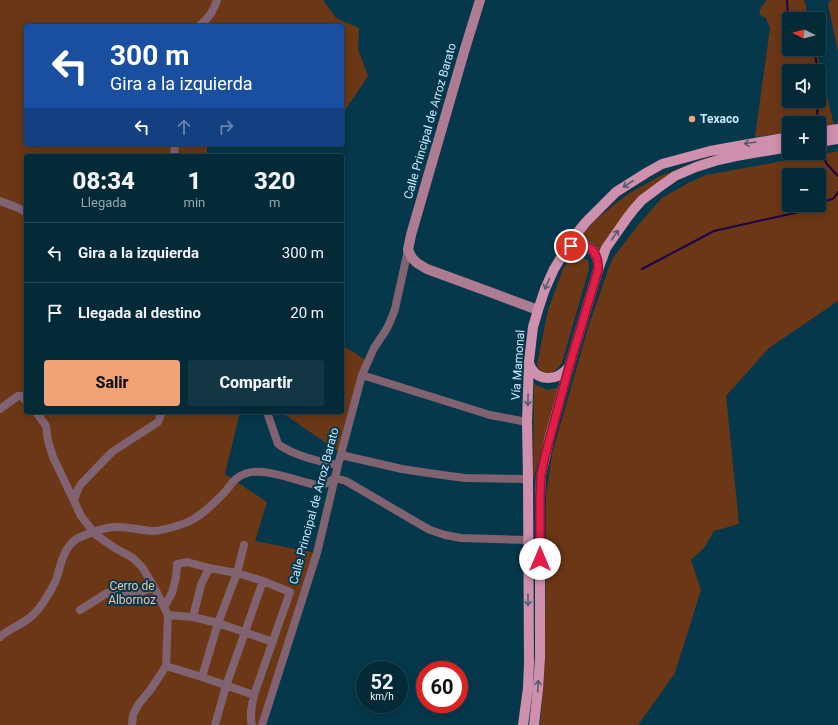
<!DOCTYPE html>
<html lang="es">
<meta charset="utf-8">
<style>
:root{--surface:#042a38;--page:#123643;--text:#f1f3f6;--muted:#97a7ae;--line:#254653;--accent:#efa377}
body{margin:0;font-family:Roboto,sans-serif;background:var(--page);color:var(--text);height:100vh;display:flex;flex-direction:column;font-size:15px;white-space:nowrap}
*{box-sizing:border-box;margin:0}
p{font-size:13px;color:var(--muted)}
.icon{flex:none;width:22px;height:22px;fill:none;stroke:currentColor;stroke-width:2;stroke-linecap:round;stroke-linejoin:round}
.map{position:relative;flex:1;overflow:hidden}
.drawer{position:absolute;left:24px;top:154px;width:320px;height:260px;display:flex;flex-direction:column;background:var(--surface);border-radius:4px;box-shadow:0 2px 10px #0003,0 0 0 1px var(--line)}
.drawer>*{flex:none}
.hud{position:absolute;left:24px;top:24px;width:320px;height:122px;border-radius:4px;box-shadow:0 2px 10px #0003,0 0 0 1px var(--line);background:#1a4fa0;color:#fff;overflow:hidden}
.needle{width:26px;rotate:276deg}
.fabs{position:absolute;left:782px;top:12px;display:grid;gap:8px}
.fabs a{display:grid;place-items:center;width:44px;height:44px;border-radius:4px;background:var(--surface);box-shadow:0 2px 10px #0003,0 0 0 1px var(--line);font-size:20px}
.speed{position:absolute;left:356px;top:661px;display:flex;gap:8px;font-size:20px;font-weight:700;text-align:center}
.speed>*{display:grid;place-content:center;width:52px;height:52px;border-radius:50%;background:var(--surface);box-shadow:0 2px 10px #0003,0 0 0 1px var(--line);line-height:1}
.speed small{font-size:10px;font-weight:400}
.speed .limit{border:6px solid #d22;background:#fff;color:#111}
.pin{position:absolute;display:grid;place-items:center;width:34px;height:34px;color:#fff;margin:-17px;border:2px solid #fff;border-radius:50%;box-shadow:0 1px 4px #0007}
.me{position:absolute;width:44px;margin:-22px;rotate:0deg;stroke-linejoin:round;filter:drop-shadow(0 0 3px #0008)}
.turn{display:flex;align-items:center;gap:14px;height:84px;padding:0 20px;font-size:18px}
.turn .icon{width:52px;height:52px;stroke-width:2.5}
.turn b{display:block;font-size:28px;line-height:34px}
.lanes{display:flex;align-items:center;height:38px;padding:0 20px;background:#0003;justify-content:center;gap:20px;direction:ltr}
.lanes .off{opacity:.35}
.eta{display:flex;justify-content:space-evenly;align-items:center;height:68px;text-align:center}
.eta b{font-size:24px;font-weight:800;line-height:28px}
.cta{display:flex;gap:8px;margin-top:auto;padding:8px 20px}
.cta a{flex:1;height:46px;border-radius:4px;background:var(--accent);color:#111;font-size:16px;font-weight:800;line-height:46px;text-align:center}
.cta a+a{background:var(--page);color:var(--text)}
ul{padding:0;list-style:none}
li{display:flex;align-items:center;gap:12px;height:60px;padding:0 20px;border-top:1px solid var(--line)}
li div{flex:1}
li b{display:block;font-size:15px}
li em{font-style:normal}
.map>svg:first-child{display:block}
.green{fill:#6b3716;fill-rule:evenodd}
.lines{fill:none;stroke-linecap:round;stroke-linejoin:round}
.stream{stroke:#1d024b;stroke-width:2}
.street{stroke:#816270;stroke-width:8}
.secondary{stroke:#ad7c93;stroke-width:10}
.primary{stroke:#cf90ad;stroke-width:10}
.oneway{stroke:#565b72}
.route-casing{stroke:#92132f;stroke-width:10}
.route{stroke:#e11d48;stroke-width:7}
.poi-dot{fill:#efa377;stroke:#05384b;stroke-width:1.5}
.labels{text-anchor:middle;dominant-baseline:central;stroke-width:4;stroke-linejoin:round;paint-order:stroke}
.poi-label{font-size:12px;font-weight:bold;fill:#caeafa;stroke:#05384b;text-anchor:start}
.street-label{font-size:12px;fill:#caeafa;stroke:#05384b}
.park-label{font-size:12px;fill:#f7c3a7;stroke:#05384b}
</style>
<div class="map">
<svg width="838" height="725" viewBox="0 0 838 725">
<rect width="100%" height="100%" fill="#05384b"/>
<!-- green -->
<path class="green" d="M0,0h323l13,18 23,10 -1,21 10,27 -24,36h-2v-86h-316v118h181v12h-181v256h214l-15,62 42,28 -12,39 65,13 -57,171h-263z
M767,0h37l5,19h-20v30h27l18,76 -15,3v-5h-30v9l-34,5 15,-109 -4,-10 -7,-4 2,-7zM789,71h30v30h-30z
M834,0h4v52l-10,-48 2,-3z
M838,151v150l-69,47 -43,48 13,128 -25,7 -10,17 -13,12 10,30 -26,83 -37,52h-98l5,-69 1,-160 6,-42 36,-126 21,-61 4,-9 25,-33 24,-27 28,-16 16,-7zM789,175h30v30h-30z
M713,155l-53,28 -58,70 -12,-12 -12,-2 18,-20 32,-25 30,-17z
M579,256l9,4 1,9 -27,94 -6,7 -5,4c-9,0 -11,-1 -14,-10l11,-54 15,-41 7,-12z
M342,345l27,17 -27,92 -61,-42h61z
M534,384l14,6 12,-3 -27,93z"/>
<g class="lines">
<!-- stream -->
<path class="stream" d="M787,0l1,17 1,2
M814,49l4,22
M819,78l1,7 -1,11
M818,122l-1,-5 1,-16
M823,148l3,15 12,13
M819,204l15,-6 4,-6
M642,269l72,-38 85,-19 18,-7"/>
<!-- street -->
<path class="street" d="M199,26c10,-8 14,-14 18,-26
M174,156l1,-12
M0,201l16,6 10,5
M362,375l128,40 37,7
M0,409l18,-13h4l4,5
M36,412l10,14 2,15 5,16 21,44
M267,412l11,32c15,11 41,18 60,21
M341,455l61,14 33,5 30,4 63,1
M164,607l8,-14 4,-16 1,-13 10,-2 22,6
M80,610l27,-17 34,-1 13,-5
M168,615l25,2 25,6 55,19
M193,617l8,-32 8,-17 28,5 26,8 27,11 -36,103c-2,10 -5,20 -2,30
M0,637c9,-8 19,-11 28,-18 9,-6 16,-17 21,-26 3,-4 5,-9 7,-13 5,-15 7,-33 22,-42 9,-4 25,-10 35,-11 13,-1 26,3 39,4 9,0 30,-6 38,-10 12,-6 23,-17 33,-27 9,-9 9,-16 24,-21 19,-5 47,7 65,11 5,1 8,2 12,0 4,-1 7,-3 11,-6l11,3 70,41 14,8 15,5 16,3 67,2
M166,666l36,11 52,18
M202,677l16,-54 19,-50 7,-28
M132,725l1,-10 5,-10 13,-16 15,-23 2,-51 -14,-28 -12,-20 -9,-9 -18,-10 -19,-13 -15,-19 -7,-15 4,-12 3,-5 31,-32 46,-30 4,-10
M215,725l11,-39 37,-105
M262,725l55,-172 21,-88 24,-90 12,-27 12,-18 4,-8 5,-13 13,-59"/>
<!-- secondary -->
<path class="secondary" d="M480,0l-16,52 -53,183 -3,15 4,8 5,5 10,6 60,22 51,19"/>
<!-- primary -->
<path class="primary" d="M819,132l19,-3
M819,142l19,-3
M566,249c3,-2 7,-4 11,-5 13,-1 22,11 21,23
M529,363c6,19 27,19 39,5
M523,725l5,-37 1,-25 -1,-184 -1,-57 2,-61 4,-34 5,-17 7,-21 9,-20 19,-31 13,-16 30,-30 30,-19 16,-9 48,-13 79,-14
M534,725l4,-36 2,-31v-161l1,-22 9,-39 19,-69 29,-97 8,-22 21,-30 7,-9 8,-9 16,-12 17,-12 21,-9 22,-7 18,-4 53,-9"/>
</g>
<!-- one-way arrows -->
<defs><path id="oneway-shaft" d="M-6 0H5M1.5-3L5.5 0L1.5 3" fill="none" stroke-width="1.6" stroke-linecap="round" stroke-linejoin="round"/></defs>
<g class="oneway">
<use href="#oneway-shaft" transform="translate(750 143) rotate(171)"/>
<use href="#oneway-shaft" transform="translate(628 184) rotate(147)"/>
<use href="#oneway-shaft" transform="translate(615 235) rotate(-55)"/>
<use href="#oneway-shaft" transform="translate(547 284) rotate(114)"/>
<use href="#oneway-shaft" transform="translate(528 400) rotate(91)"/>
<use href="#oneway-shaft" transform="translate(528 600) rotate(90)"/>
<use href="#oneway-shaft" transform="translate(538 686) rotate(-87)"/>
</g>
<g class="lines">
<defs>
<path id="route" d="M540,559v-62l1,-22 4,-19 24,-89 29,-97c1,-18 -9,-29 -27,-24"/>
</defs>
<!-- route casing -->
<use href="#route" class="route-casing"/>
<!-- route -->
<use href="#route" class="route"/>
</g>
<!-- markers -->
<circle class="poi-dot" cx="692" cy="119" r="4"/>
<g class="labels">
<!-- poi labels -->
<g class="poi-label">
<text x="700" y="119">Texaco</text>
</g>
<!-- street labels -->
<g class="street-label">
<text transform="translate(430 121) rotate(-74)">Calle Principal de Arroz Barato</text>
<text transform="translate(518 365) rotate(-86)">Vía Mamonal</text>
<text transform="translate(314 506) rotate(-75)">Calle Principal de Arroz Barato</text>
</g>
<!-- park labels -->
<g class="park-label">
<text x="132" y="586">Cerro de<tspan x="132" dy="14">Albornoz</tspan></text>
</g>
</g>
</svg>
<div class="fabs">
<a><svg class="needle" viewBox="-14 -14 28 28"><path d="M0-13l5 13h-10z" fill="#e53935"/><path d="M0 13l5-13h-10z" fill="#97a7ae"/></svg></a>
<a><svg class="icon" aria-label="sound" viewBox="0 0 24 24"><path d="M4 9h4l5-4v14l-5-4H4zM17 9q2 3 0 6"/></svg></a>
<a>+</a>
<a>−</a>
</div>
<div class="speed"><div>52<small>km/h</small></div><div class="limit">60</div></div>
<div class="pin" style="left:571px;top:246px;background:#d93025"><svg class="icon" aria-label="arrive" viewBox="0 0 24 24"><path d="M6 21V4h12l-3 4 3 4H6"/></svg></div>
<svg class="me" style="left:540px;top:559px" viewBox="-20 -20 40 40"><circle r="19" fill="#fff"/><path d="M0-13L10 11 0 6-10 11z" fill="#e11d48"/></svg>
<div class="hud">
<div class="turn"><svg class="icon" aria-label="left" viewBox="0 0 24 24"><path d="M17 20v-9H6M10 6l-5 5 5 5"/></svg><div><b>300 m</b>Gira a la izquierda</div></div>
<div class="lanes"><svg class="icon" aria-label="left" viewBox="0 0 24 24"><path d="M17 20v-9H6M10 6l-5 5 5 5"/></svg><svg class="icon off" aria-label="ahead" viewBox="0 0 24 24"><path d="M12 20V5M6 11l6-6 6 6"/></svg><svg class="icon off" aria-label="right" viewBox="0 0 24 24"><path d="M7 20v-9h11M14 6l5 5-5 5"/></svg></div>
</div>
<section class="drawer">
<div class="eta">
<div><b>08:34</b><p>Llegada</p></div>
<div><b>1</b><p>min</p></div>
<div><b>320</b><p>m</p></div>
</div>
<ul>
<li><svg class="icon" aria-label="left" viewBox="0 0 24 24"><path d="M17 20v-9H6M10 6l-5 5 5 5"/></svg><div><b>Gira a la izquierda</b></div><em>300 m</em></li>
<li><svg class="icon" aria-label="arrive" viewBox="0 0 24 24"><path d="M6 21V4h12l-3 4 3 4H6"/></svg><div><b>Llegada al destino</b></div><em>20 m</em></li>
</ul>
<div class="cta"><a>Salir</a><a>Compartir</a></div>
</section>
</div>
